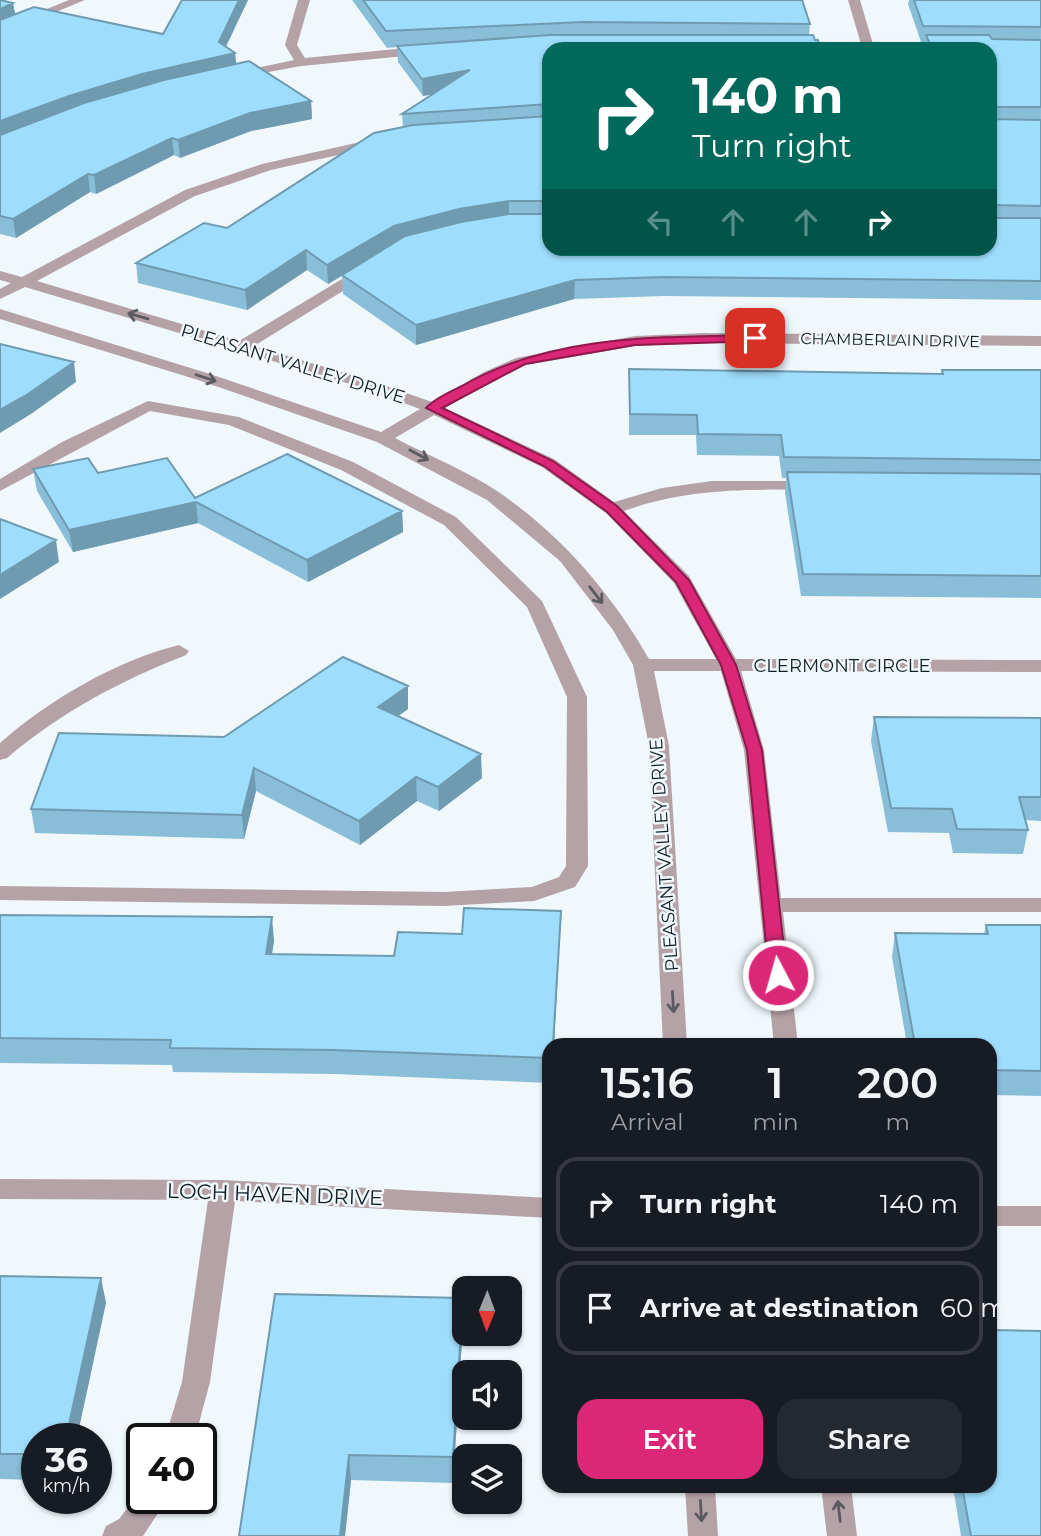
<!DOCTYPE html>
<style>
:root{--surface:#171b24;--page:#242831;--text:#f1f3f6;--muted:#9ea1a6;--line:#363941;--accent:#db2777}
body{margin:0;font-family:Montserrat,sans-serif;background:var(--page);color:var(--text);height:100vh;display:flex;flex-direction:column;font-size:26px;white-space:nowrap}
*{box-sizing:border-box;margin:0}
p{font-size:23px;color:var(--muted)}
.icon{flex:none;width:38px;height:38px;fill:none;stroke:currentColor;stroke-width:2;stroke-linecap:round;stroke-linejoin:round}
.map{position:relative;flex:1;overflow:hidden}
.drawer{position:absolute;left:542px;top:1038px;width:455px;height:455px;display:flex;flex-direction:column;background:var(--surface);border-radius:21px;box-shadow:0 2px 5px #0004}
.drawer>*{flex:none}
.top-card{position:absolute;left:542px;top:42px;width:455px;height:214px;border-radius:21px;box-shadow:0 2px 5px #0004;background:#00695c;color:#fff;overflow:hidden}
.needle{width:46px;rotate:181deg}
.tools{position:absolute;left:452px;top:1276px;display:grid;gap:14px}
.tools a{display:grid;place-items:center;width:70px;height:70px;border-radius:14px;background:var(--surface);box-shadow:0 2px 5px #0004;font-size:35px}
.speed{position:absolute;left:21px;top:1423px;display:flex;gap:14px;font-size:35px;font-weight:700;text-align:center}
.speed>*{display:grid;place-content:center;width:91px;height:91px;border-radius:50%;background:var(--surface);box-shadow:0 2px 5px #0004;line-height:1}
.speed small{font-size:18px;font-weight:400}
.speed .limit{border:4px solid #111;border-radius:10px;background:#fff;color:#111}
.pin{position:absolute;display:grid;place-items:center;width:60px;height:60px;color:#fff;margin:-30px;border-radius:14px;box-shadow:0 4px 10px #0006}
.me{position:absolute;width:77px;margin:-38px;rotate:354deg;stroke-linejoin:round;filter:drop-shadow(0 0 5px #0008)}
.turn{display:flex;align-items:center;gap:24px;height:147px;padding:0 35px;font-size:32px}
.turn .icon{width:91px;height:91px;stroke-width:2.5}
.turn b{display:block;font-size:49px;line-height:60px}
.lanes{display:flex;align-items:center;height:66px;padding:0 35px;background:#0003;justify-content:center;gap:35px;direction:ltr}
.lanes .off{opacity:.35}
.eta{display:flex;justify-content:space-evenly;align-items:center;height:119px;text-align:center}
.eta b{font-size:42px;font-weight:600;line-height:49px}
.primary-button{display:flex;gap:14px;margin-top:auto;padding:14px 35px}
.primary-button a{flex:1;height:80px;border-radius:21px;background:var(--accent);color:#fff;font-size:28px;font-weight:600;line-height:80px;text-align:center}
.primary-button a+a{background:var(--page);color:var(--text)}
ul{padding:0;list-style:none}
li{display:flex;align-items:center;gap:21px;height:94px;margin:0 14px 10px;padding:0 21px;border:4px solid var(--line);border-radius:21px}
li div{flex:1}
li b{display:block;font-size:26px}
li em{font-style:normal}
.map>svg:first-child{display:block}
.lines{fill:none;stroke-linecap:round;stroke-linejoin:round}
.minor{fill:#b5a2a7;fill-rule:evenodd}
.wall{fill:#89bed9}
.shaded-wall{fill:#6f9bb0}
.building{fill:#9fddfc;stroke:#6f9bb0;stroke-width:2}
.oneway{stroke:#5a5a61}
.route{fill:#db2777;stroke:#8e194d;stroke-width:2}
.labels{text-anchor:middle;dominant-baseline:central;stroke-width:5;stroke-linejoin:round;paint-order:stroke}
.far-street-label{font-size:16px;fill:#101f27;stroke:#f0f8fc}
.street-label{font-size:18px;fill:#101f27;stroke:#f0f8fc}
.near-street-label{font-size:21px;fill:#101f27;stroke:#f0f8fc}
</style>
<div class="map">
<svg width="1041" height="1536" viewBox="0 0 1041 1536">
<rect width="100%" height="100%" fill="#f0f8fc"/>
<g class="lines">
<!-- minor -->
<path class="minor" d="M69,0h16l-85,35v-7z
M298,0h12l-13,45 8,13 121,-12 6,4 -6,4 -125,12 -69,13v-6l62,-13 -9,-15z
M848,0h12l13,44 112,1 6,4h-206l1,-5 4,-1 71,1z
M378,138l7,4 -2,3 -112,25 -76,26 -158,85 202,60 123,-74h10v6l-118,73 121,36 57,20 52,-30 32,-14 119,-22 68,-3 338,3v10l-338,-3 -68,3 -109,19 -30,13 -51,30 109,51 60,43 48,-14 50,-7h109l3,4 -3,4 -6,1c-65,-1 -129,-2 -191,21l65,65 47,83 305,1v12l-300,-1 23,79 17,148h260v14h-258l15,133h-24l-30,-295 -23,-79h-67l15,75 18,299h-24l-14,-299 -16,-81 -20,-35 -53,-69 -73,-61 -110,-58 -179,-62 -198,-61v-10l210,65 171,58 39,-23 -57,-21 -338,-101 -25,12v-10l11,-6 -11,-3v-9l22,6 163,-87 77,-26zM434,415l108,52 64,46 68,70 42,76h-67c-37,-65 -87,-123 -149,-166 -32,-22 -71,-37 -105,-55z
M148,401l91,16 114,45 103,55 86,84 45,96 1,169 -13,21 -41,14 -90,5 -444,-6v-14l444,6 88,-5 27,-10 7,-11 1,-169 -40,-90 -83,-82 -103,-55 -112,-45 -79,-14 -150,80v-12l62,-37z
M179,645l10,6 -3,4c-66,26 -125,57 -179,103l-7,2v-17c49,-43 115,-82 179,-98z
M0,1179l223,1 327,18v20l-315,-17 -25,181 -15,56h-30l17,-56 26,-182 -208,-1z
M990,1206h51v20h-51z
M685,1486h30l3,50h-30z
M821,1486h30l6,50h-30z
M142,1489v9h26l-25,38h-41l4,-10 13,-7z"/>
</g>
<!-- wall -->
<path class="wall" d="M0,0l13,3 2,11 148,20 19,-34h66l-22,47 10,17 75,37 1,18 -61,12 -71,27 -6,-3 -78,39 -6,-2 -74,46 -16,-4z
M352,0h450l8,24 -1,11 -259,14v199h440v-199h-65v-7h-4l-13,-38 1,-4h132v300l-378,-4 -89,3 -158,46 -73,-51 -1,-18 -14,8 -21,-14 -60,40 -109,-27 -2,-20 91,-35 176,-101 -1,-13 31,-20 -10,2 -25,-34 -1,-15 -10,1z
M629,369l312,5 1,-4h99v228l-240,-2 -16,-103 1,-15h-4l-3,-22 -82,-1 -1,-20h-67z
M33,469l65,4 97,25 207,13 1,21 -95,50 -110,-59 -125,29 -36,-61z
M408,709l-10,7 84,62 -43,33 -22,-10 -57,44 -104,-54 -12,48 -209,-6 -4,-24 193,-72z
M874,717l167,1v103l-16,-1 3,10 -5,24 -70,-1 -4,-20 -61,-1 -17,-91z
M561,911l-7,134h-4v38l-215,-9 -162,-2 -1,-7 -172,-2v-148l274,26 -2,13 122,2 68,-22z
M986,925h55v171l-51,-1v-50h-83l-15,-88 3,-24 89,1z
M0,1276l106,27 -69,135v42l-37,-1z
M463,1324l-10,159 -102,-3 -6,56h-106z
M953,1486h37l51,50h-80z"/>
<!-- shaded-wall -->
<path class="shaded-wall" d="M239,0h9l-27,56 14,-3 2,16 -237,70v-18l219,-79z
M13,3l3,16 -16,7v-17z
M470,70l1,17 -48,9 -1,-17z
M311,101l1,18 -61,12 -71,27 -2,-18 72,-27z
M172,138l2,17 -78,39 -2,-19z
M88,174l2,18 -74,46 -3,-19z
M509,201v18l-115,25 -66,40 -1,-19 67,-39 65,-17z
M306,250l1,20 -60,40 -2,-20z
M575,280l-1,19 -158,46v-20z
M74,362l2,20 -45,32 -31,19v-23z
M196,502l2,21 -125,29 -4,-22z
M402,511l1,21 -95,50 -1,-22z
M56,540l3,22 -59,37v-24z
M408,686v23l-29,21 -1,-23z
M481,754l1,24 -43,33 -1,-24z
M254,768l2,23 -12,48 -2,-24z
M416,777l1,24 -57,44 -1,-24z
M561,911l-7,134h-1z
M272,917l2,24 -6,38 -2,-25z
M101,1278l5,25 -29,135h-11z
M463,1298v26l-10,159v-26z
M349,1455l2,25 -6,56h-5z"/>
<!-- building -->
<path class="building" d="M0,0l13,3 -13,6z
M182,0h57l-20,42 16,11 -93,21 -73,22 -69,25v-101l34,-13 129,27z
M363,0h439l8,24 -227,-2 -197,9z
M914,0h127v27l-118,-1z
M550,35h263l2,5h3l2,9h-270v55l-148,10 68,-44 -48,9 -25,-33z
M926,35h63l3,4 49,1v67h-49l-2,12v-70h-58z
M249,61l62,40 -61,12 -72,27 -6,-2 -78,37 -6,-1 -75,45 -13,-3v-81l84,-32 80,-23z
M550,116v85h-41l-50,8 -65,17 -67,39 -21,-15 -61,40 -109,-27 68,-40 23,5 147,-95 39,-8z
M990,119l51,1v86l-48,-1 -3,8z
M509,214h41v34h440v-32l3,2h48v63l-377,-4 -89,3 -159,45 -74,-50 63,-39 56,-14z
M0,344l74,18 -46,32 -28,16z
M629,369l314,5 -1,-4h99v90l-257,-3 -3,-22 -83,-1 -1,-19 -67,-1z
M287,454l115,57 -95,49 -111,-58 -127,28 -36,-61 55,-11 10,15 69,-15 28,40z
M787,472l254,2v102l-238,-2z
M0,519l56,21 -56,35z
M343,657l65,29 -30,21 103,47 -43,33 -22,-10 -57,44 -105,-53 -12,47 -211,-6 28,-76 165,4z
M874,717l167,1v79h-22l9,33 -71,-1 -5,-20 -61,-1z
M464,908l97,3 -8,134h-3v13l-217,-8 -163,-2 1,-8 -171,-2v-123l272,2 -6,37 128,2 4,-24 64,2z
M986,925h55v146l-51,-1v-25h-75l-20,-112 93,1z
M0,1276l101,2 -35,160h-29v16h-37z
M275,1294l188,4 -10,159 -104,-2 -9,81h-101z
M990,1330l51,1v205h-70l-9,-50h28z"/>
<!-- one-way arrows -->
<defs><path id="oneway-shaft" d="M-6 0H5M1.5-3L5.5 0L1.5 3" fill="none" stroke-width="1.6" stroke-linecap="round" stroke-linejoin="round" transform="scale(1.75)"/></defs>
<g class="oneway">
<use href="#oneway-shaft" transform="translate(138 316) rotate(-164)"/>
<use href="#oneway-shaft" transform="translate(206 378) rotate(18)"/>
<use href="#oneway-shaft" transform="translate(419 455) rotate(28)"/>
<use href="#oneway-shaft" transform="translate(596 595) rotate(52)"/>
<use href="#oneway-shaft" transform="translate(673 1002) rotate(87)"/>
<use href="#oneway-shaft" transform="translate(701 1511) rotate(87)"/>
<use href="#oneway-shaft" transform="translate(839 1511) rotate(-97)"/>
</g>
<!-- route -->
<path class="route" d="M755,335l4,1v5l-124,4 -110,19 -83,44 111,53 64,45 72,74 47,85 26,85 25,225 -9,6 -9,-6 -22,-225 -26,-85 -45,-83 -69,-70 -63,-46 -118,-58c9,-10 24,-16 36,-22 88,-51 194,-49 293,-51z"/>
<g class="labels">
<!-- far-street labels -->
<g class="far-street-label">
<text transform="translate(890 340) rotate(1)">CHAMBERLAIN DRIVE</text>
</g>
<!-- street labels -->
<g class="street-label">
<text transform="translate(293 364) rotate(17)">PLEASANT VALLEY DRIVE</text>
<text x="842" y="666">CLERMONT CIRCLE</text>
<text transform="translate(664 855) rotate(-94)">PLEASANT VALLEY DRIVE</text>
</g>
<!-- near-street labels -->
<g class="near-street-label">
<text transform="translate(275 1194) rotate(2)">LOCH HAVEN DRIVE</text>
</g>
</g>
</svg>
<div class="tools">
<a><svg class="needle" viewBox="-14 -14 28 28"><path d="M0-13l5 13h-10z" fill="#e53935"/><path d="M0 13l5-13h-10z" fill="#9ea1a6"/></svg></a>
<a><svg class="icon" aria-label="sound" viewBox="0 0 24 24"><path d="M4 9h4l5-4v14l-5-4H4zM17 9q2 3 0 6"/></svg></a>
<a><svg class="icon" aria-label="layers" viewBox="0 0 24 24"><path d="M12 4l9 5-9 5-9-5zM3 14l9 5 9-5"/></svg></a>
</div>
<div class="speed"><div>36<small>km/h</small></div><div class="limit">40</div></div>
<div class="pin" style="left:755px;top:338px;background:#d93025"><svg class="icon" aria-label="arrive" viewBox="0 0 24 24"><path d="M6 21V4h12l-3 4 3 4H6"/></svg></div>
<svg class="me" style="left:778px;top:975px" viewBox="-20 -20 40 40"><circle r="17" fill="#db2777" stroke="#fff" stroke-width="3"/><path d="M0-11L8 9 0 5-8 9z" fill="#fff"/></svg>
<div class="top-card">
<div class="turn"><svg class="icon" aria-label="right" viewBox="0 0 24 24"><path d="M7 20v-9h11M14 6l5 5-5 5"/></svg><div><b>140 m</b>Turn right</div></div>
<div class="lanes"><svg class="icon off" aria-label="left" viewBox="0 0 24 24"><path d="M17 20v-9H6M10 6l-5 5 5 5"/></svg><svg class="icon off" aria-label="ahead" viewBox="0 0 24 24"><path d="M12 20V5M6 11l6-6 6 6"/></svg><svg class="icon off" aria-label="ahead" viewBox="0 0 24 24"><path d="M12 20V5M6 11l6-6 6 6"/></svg><svg class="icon" aria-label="right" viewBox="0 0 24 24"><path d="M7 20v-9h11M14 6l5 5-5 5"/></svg></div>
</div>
<section class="drawer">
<div class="eta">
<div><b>15:16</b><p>Arrival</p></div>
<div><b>1</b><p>min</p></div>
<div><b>200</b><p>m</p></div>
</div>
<ul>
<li><svg class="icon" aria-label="right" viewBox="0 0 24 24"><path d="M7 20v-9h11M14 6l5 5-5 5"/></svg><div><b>Turn right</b></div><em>140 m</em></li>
<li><svg class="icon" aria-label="arrive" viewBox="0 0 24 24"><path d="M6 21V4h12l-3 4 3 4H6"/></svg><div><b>Arrive at destination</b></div><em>60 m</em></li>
</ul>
<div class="primary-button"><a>Exit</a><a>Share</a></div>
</section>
</div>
